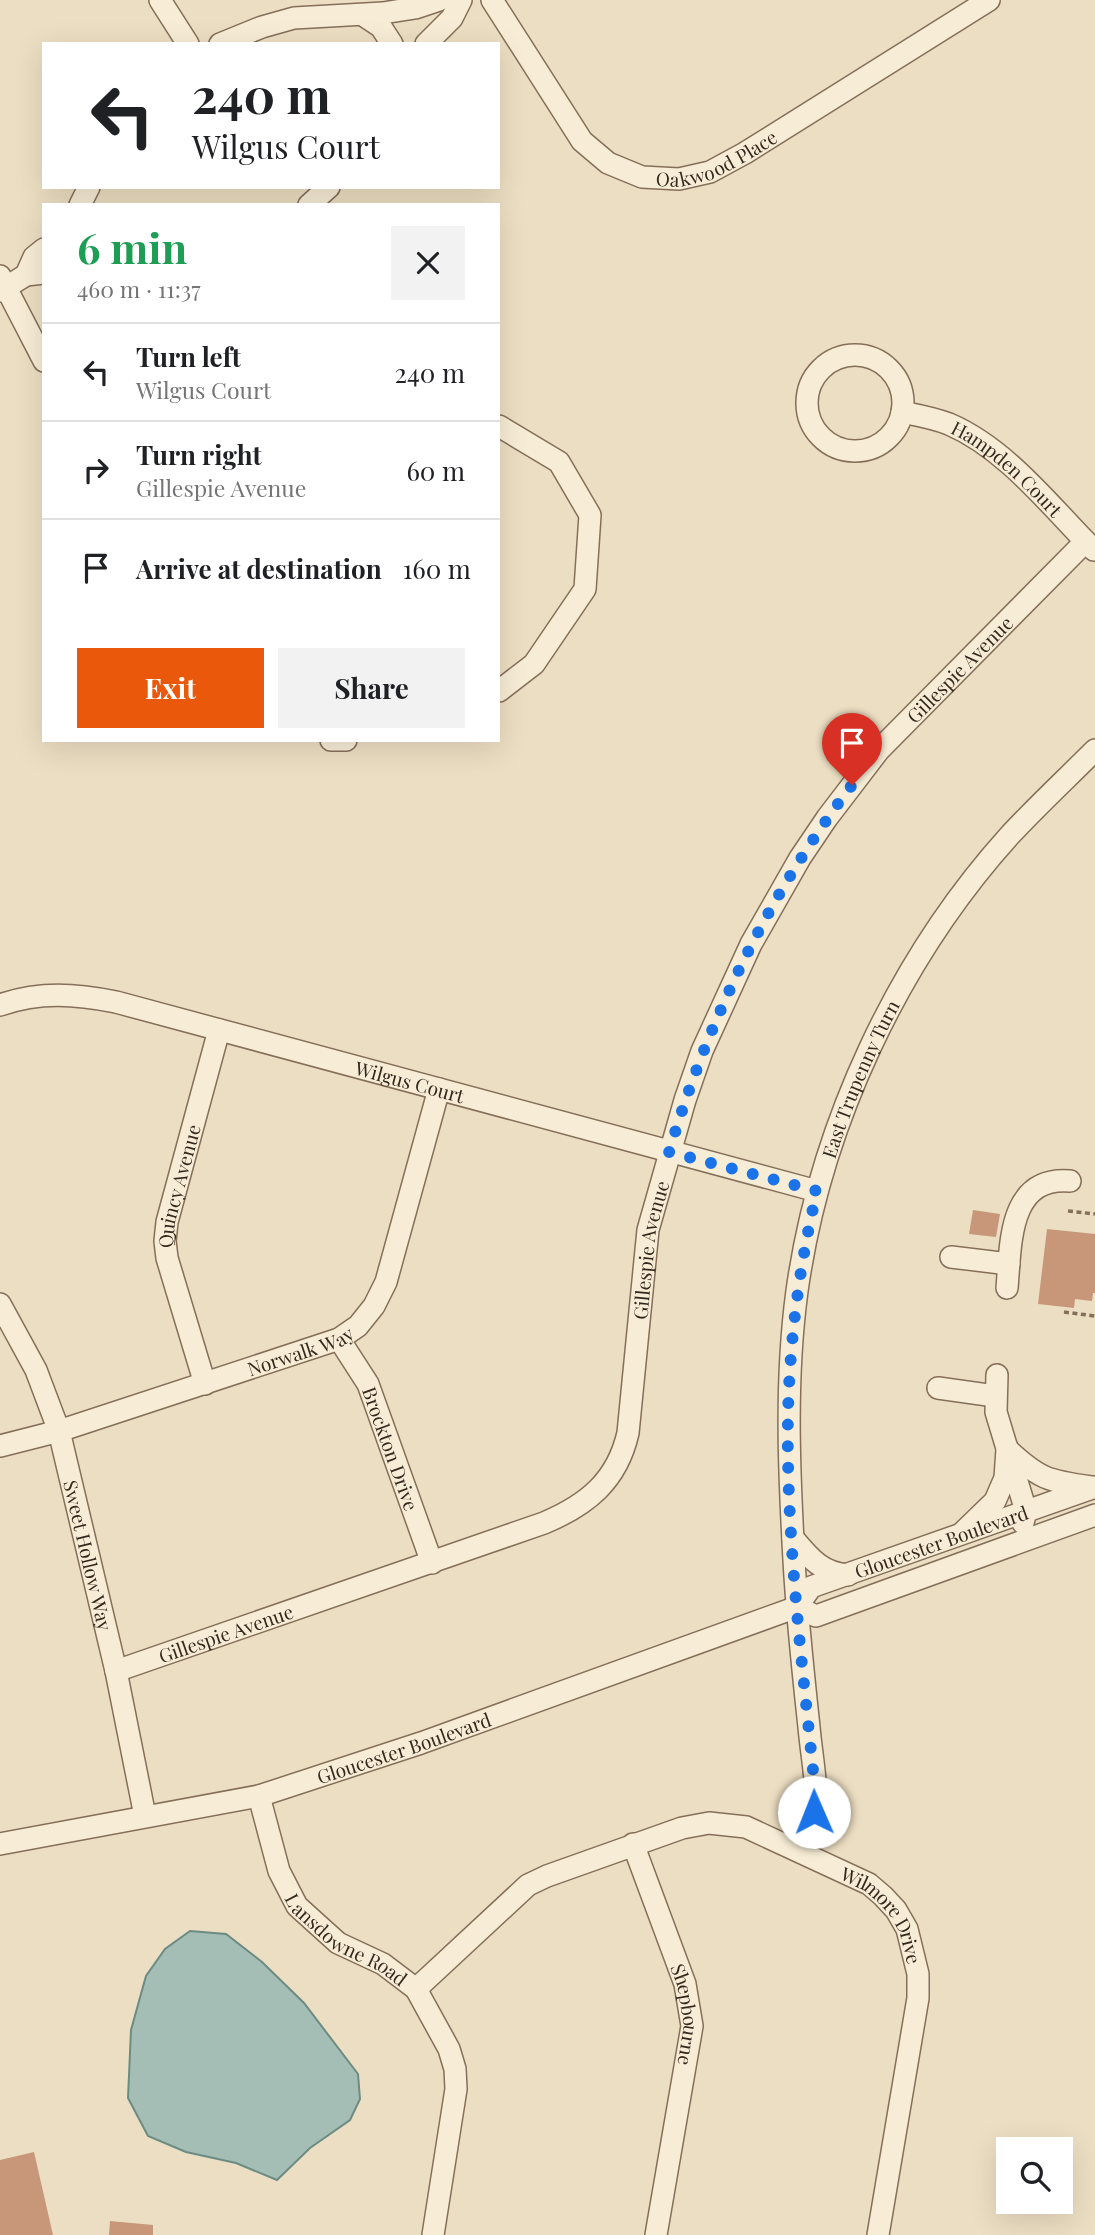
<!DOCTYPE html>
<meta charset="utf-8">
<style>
:root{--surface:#fff;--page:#f2f2f2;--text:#202124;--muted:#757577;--line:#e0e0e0;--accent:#ea580c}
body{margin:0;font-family:"Playfair Display",serif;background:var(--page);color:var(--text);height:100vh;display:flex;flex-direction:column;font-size:26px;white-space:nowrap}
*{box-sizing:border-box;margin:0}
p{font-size:23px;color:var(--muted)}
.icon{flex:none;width:38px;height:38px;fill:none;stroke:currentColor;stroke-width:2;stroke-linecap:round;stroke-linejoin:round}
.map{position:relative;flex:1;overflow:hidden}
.sheet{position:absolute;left:42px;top:203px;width:458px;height:539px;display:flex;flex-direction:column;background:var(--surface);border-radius:0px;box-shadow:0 7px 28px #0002}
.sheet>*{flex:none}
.hud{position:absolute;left:42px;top:42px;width:458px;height:147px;border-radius:0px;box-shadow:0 7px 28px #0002;background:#fff;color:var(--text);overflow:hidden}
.buttons{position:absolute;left:996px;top:2137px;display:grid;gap:14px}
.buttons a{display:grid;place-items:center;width:77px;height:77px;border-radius:0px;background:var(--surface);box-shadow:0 7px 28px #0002;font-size:35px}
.pin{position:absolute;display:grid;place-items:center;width:60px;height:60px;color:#fff;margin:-72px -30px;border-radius:50% 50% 50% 0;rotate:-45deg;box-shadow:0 0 7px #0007}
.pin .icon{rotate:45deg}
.me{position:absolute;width:77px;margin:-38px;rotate:359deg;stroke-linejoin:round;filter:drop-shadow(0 0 5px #0008)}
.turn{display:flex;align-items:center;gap:24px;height:147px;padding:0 35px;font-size:32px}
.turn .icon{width:91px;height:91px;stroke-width:2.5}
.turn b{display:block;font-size:49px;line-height:60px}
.round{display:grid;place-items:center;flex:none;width:74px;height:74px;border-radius:0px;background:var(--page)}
.headline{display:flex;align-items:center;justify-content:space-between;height:119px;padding:0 35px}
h1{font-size:42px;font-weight:700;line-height:52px;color:#1e9e55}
.primary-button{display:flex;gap:14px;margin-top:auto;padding:14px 35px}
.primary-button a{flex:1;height:80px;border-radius:0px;background:var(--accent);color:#fff;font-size:28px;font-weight:700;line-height:80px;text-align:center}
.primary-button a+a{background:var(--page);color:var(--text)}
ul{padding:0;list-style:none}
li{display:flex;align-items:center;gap:21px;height:98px;padding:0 35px;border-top:2px solid var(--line)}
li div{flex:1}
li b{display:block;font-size:26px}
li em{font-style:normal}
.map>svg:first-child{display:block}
.water{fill:#a4beb6;stroke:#6c8c83;stroke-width:2}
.building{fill:#c8977a}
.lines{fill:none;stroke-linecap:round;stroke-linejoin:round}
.minor-casing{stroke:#856f5a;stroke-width:24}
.path{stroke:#856f5a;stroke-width:3.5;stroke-dasharray:5 3.5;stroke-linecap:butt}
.minor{stroke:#f7ecd5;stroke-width:21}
.route{stroke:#1a73e8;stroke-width:12;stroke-dasharray:0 21.6}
.labels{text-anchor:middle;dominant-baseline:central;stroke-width:5;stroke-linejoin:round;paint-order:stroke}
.street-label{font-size:19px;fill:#35281e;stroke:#f3e8d1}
</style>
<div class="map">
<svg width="1095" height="2235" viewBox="0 0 1095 2235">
<rect width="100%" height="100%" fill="#ecdec2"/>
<!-- water -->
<path class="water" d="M190,1931l36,3 36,28 42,41 54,71 2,25 -10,21 -40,28 -33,32 -41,-17 -50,-11 -38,-16 -20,-38 3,-68 15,-54 19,-27z"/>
<!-- building -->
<path class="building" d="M973,1210l27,4 -4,23 -27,-3z
M1047,1229l48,5v59h-2l-1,8 -17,-2 -1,9 -36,-4z
M34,2152l19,83h-53v-75z
M110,2221l43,4v10h-44z"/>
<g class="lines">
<defs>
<g id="minor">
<path d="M160,0l28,44"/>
<path id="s1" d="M492,0l90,141 26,22 34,14 37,2 31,-7 35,-19 244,-153"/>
<path d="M363,15l18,12 11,17"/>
<path d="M220,44l42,-17 32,-9 89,-5 32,-5 24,-8"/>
<path d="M426,44l26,-26 9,-18"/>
<path d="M80,205l9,-18"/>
<path d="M309,205l20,-18"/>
<path d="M26,275l8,-18 10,-8"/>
<path d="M0,276l44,85"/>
<path d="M0,291l26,-16 18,-2"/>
<circle cx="855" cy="403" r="48"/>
<path id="s2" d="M902,412c15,3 32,6 47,12 58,25 101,82 145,126"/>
<path d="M499,426l60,36 31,53 -5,74 -51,75 -35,27"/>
<path d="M331,740h15"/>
<path id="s3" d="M0,1005c40,-14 76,-11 116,-3l701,189"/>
<path d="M951,1257l58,7"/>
<path d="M1007,1288c4,-44 1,-112 63,-107"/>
<path id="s4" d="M0,1304l36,66 23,61 57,240 29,145"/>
<path id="s5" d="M339,1339l29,45 64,179"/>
<path d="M997,1375l-1,37 30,99 -3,12"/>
<path id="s6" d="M205,1384l-38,-126 -2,-17 2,-19 52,-192"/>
<path d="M938,1388l57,8"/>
<path id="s7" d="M0,1446l59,-15 280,-92 19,-13 16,-20 12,-24 53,-193"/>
<path d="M964,1531l31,-30 10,-23 2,-29c32,30 41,32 84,38"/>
<path d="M793,1538c16,19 28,35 55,37"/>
<path d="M797,1607l19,9 279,-101"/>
<path id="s8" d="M116,1671l428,-148c43,-18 73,-42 84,-90l20,-203 37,-130 17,-49 49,-107 49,-86 27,-40 52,-68 206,-208"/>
<path id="s9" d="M259,1796l20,75 18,35 41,37 45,21 33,25 33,60 6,20 1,20 -23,146"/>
<path id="s10" d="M0,1844l259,-48 162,-53 376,-136 14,-20 284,-100"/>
<path id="s11" d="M633,1844l52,140 7,42 -36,209"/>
<path id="s12" d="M801,1851c5,-16 15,-35 15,-52 0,-23 -5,-48 -7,-72 -6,-55 -12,-111 -15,-167 -5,-89 -9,-180 3,-269 23,-165 101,-332 213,-456 27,-29 57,-57 85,-85"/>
<path id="s13" d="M416,1989l112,-104 19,-9 135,-48 27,-5 37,4 123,57 14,12 13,14 11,19 11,45v24l-40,237"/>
</g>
</defs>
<!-- minor casing -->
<use href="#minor" class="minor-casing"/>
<!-- path -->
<path class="path" d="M1068,1211l27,3
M1064,1312l31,4"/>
<!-- minor -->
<use href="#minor" class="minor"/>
</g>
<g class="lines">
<!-- route -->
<path class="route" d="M814,1812l2,-12c-11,-113 -26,-226 -28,-340 -2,-90 8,-181 29,-269l-148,-39c40,-134 99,-256 183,-367"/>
</g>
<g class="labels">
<!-- street labels -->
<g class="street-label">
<text stroke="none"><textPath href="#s1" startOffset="317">Oakwood Place</textPath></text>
<text stroke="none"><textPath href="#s2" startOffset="122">Hampden Court</textPath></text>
<text stroke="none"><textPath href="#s8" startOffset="1437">Gillespie Avenue</textPath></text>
<text stroke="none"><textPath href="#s12" startOffset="786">East Trupenny Turn</textPath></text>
<text stroke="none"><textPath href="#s3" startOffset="422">Wilgus Court</textPath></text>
<text stroke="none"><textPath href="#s6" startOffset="205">Quincy Avenue</textPath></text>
<text stroke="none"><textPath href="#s8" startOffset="766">Gillespie Avenue</textPath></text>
<text stroke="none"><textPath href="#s7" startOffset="315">Norwalk Way</textPath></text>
<text stroke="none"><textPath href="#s5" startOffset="122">Brockton Drive</textPath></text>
<text stroke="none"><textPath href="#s10" startOffset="996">Gloucester Boulevard</textPath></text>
<text stroke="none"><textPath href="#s4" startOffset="268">Sweet Hollow Way</textPath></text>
<text stroke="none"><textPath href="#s8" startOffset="116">Gillespie Avenue</textPath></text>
<text stroke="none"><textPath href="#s10" startOffset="416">Gloucester Boulevard</textPath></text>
<text stroke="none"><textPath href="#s13" startOffset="550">Wilmore Drive</textPath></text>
<text stroke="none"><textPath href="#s9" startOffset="177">Lansdowne Road</textPath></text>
<text stroke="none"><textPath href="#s11" startOffset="180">Shepbourne</textPath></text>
</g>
</g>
</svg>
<div class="buttons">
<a><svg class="icon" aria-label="search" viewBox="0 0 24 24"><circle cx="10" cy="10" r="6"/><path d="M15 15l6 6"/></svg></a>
</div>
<div class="pin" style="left:852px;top:785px;background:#d93025"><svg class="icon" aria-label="arrive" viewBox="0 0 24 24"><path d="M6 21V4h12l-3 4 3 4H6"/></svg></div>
<svg class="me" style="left:814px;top:1812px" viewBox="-20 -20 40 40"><circle r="19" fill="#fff"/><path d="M0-13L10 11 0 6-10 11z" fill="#1a73e8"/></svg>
<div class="hud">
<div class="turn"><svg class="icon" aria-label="left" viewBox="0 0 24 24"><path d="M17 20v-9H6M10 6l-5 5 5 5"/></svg><div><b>240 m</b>Wilgus Court</div></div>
</div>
<section class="sheet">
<div class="headline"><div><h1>6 min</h1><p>460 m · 11:37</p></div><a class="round"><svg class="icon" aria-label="close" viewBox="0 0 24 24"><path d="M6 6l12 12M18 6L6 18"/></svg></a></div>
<ul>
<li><svg class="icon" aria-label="left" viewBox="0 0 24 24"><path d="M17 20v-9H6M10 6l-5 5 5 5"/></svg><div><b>Turn left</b><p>Wilgus Court</p></div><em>240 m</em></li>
<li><svg class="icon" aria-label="right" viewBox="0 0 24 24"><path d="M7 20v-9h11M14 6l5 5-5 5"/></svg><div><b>Turn right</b><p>Gillespie Avenue</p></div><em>60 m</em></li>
<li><svg class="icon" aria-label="arrive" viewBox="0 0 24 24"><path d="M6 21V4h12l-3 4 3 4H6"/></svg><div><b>Arrive at destination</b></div><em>160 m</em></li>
</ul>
<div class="primary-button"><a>Exit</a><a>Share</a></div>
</section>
</div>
